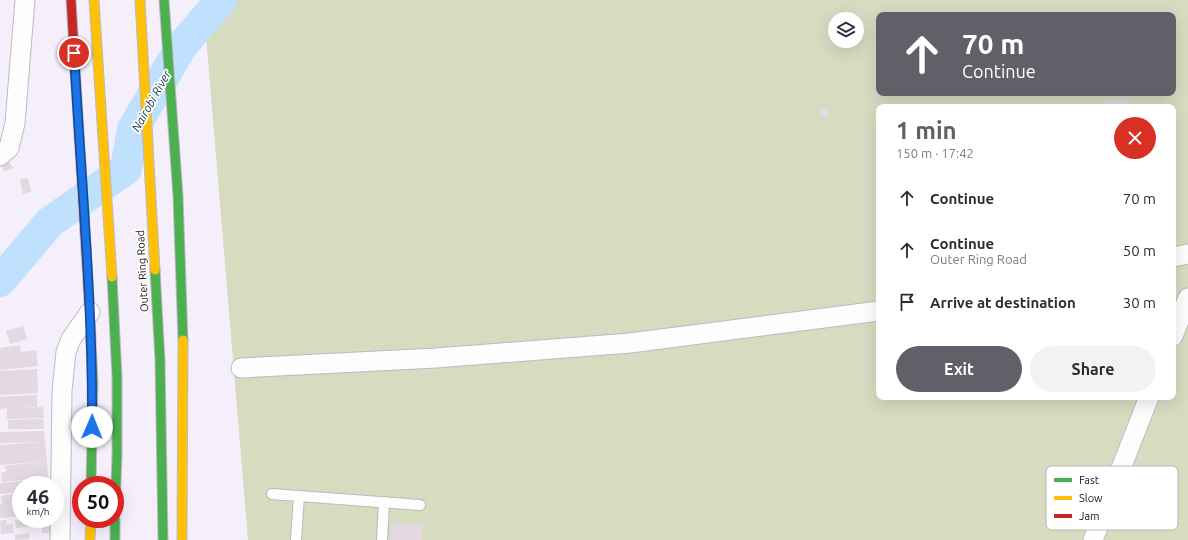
<!DOCTYPE html>
<meta charset="utf-8">
<style>
:root{--surface:#fff;--page:#f2f2f3;--text:#2b2b33;--muted:#7c7c81;--accent:#635f68}
body{margin:0;font-family:Ubuntu,sans-serif;background:var(--page);color:var(--text);height:100vh;display:flex;flex-direction:column;font-size:15px;white-space:nowrap}
*{box-sizing:border-box;margin:0}
p{font-size:13px;color:var(--muted)}
.icon{flex:none;width:22px;height:22px;fill:none;stroke:currentColor;stroke-width:2;stroke-linecap:round;stroke-linejoin:round}
.map{position:relative;flex:1;overflow:hidden}
.side{position:absolute;left:876px;top:104px;width:300px;height:296px;display:flex;flex-direction:column;background:var(--surface);border-radius:8px;box-shadow:0 4px 16px #0002}
.side>*{flex:none}
.guide{position:absolute;left:876px;top:12px;width:300px;height:84px;border-radius:8px;box-shadow:0 4px 16px #0002;background:#635f68;color:#fff;overflow:hidden}
.buttons{position:absolute;left:828px;top:12px;display:grid;gap:8px}
.buttons a{display:grid;place-items:center;width:36px;height:36px;border-radius:50%;background:var(--surface);box-shadow:0 4px 16px #0002;font-size:20px}
.speed{position:absolute;left:12px;top:476px;display:flex;gap:8px;font-size:20px;font-weight:700;text-align:center}
.speed>*{display:grid;place-content:center;width:52px;height:52px;border-radius:50%;background:var(--surface);box-shadow:0 4px 16px #0002;line-height:1}
.speed small{font-size:10px;font-weight:400}
.speed .limit{border:6px solid #d22;background:#fff;color:#111}
.pin{position:absolute;display:grid;place-items:center;width:34px;height:34px;color:#fff;margin:-17px;border:2px solid #fff;border-radius:50%;box-shadow:0 1px 4px #0007}
.me{position:absolute;width:44px;margin:-22px;rotate:1deg;stroke-linejoin:round;filter:drop-shadow(0 0 3px #0008)}
.turn{display:flex;align-items:center;gap:14px;height:84px;padding:0 20px;font-size:18px}
.turn .icon{width:52px;height:52px;stroke-width:2.5}
.turn b{display:block;font-size:28px;line-height:34px}
.round{display:grid;place-items:center;flex:none;width:42px;height:42px;border-radius:21px;background:var(--page)}
.overview{display:flex;align-items:center;justify-content:space-between;height:68px;padding:0 20px}
h1{font-size:24px;font-weight:700;line-height:30px;color:var(--accent)}
.action{display:flex;gap:8px;margin-top:auto;padding:8px 20px}
.action a{flex:1;height:46px;border-radius:24px;background:var(--accent);color:#fff;font-size:16px;font-weight:700;line-height:46px;text-align:center}
.action a+a{background:var(--page);color:var(--text)}
ul{padding:0;list-style:none}
li{display:flex;align-items:center;gap:12px;height:52px;padding:0 20px}
li div{flex:1}
li b{display:block;font-size:15px}
li em{font-style:normal}
.map>svg:first-child{display:block}
.green{fill:#d7dbc0;fill-rule:evenodd}
.lines{fill:none;stroke-linecap:round;stroke-linejoin:round}
.river{stroke:#bfe1fe;stroke-width:32}
.building{fill:#e4d8e1}
.lane-casing{stroke:#beb9c3;stroke-width:12}
.street-casing{stroke:#beb9c3;stroke-width:21}
.fast-casing{stroke:#beb9c3;stroke-width:11}
.slow-casing{stroke:#beb9c3;stroke-width:11}
.jam-casing{stroke:#beb9c3;stroke-width:11}
.lane{stroke:#fdfdfe;stroke-width:10}
.street{stroke:#fdfdfe;stroke-width:19}
.fast{stroke:#4caf50;stroke-width:9}
.slow{stroke:#ffc107;stroke-width:9}
.jam{stroke:#c62828;stroke-width:9}
.route-casing{stroke:#114b97;stroke-width:10}
.route{stroke:#1a73e8;stroke-width:7}
.labels{text-anchor:middle;dominant-baseline:central;stroke-width:3.5;stroke-linejoin:round;paint-order:stroke}
.street-label{font-size:11px;fill:#15111a;stroke:#fff}
.water-label{font-size:12px;font-style:italic;fill:#113850;stroke:#fff}
.key{fill:#fff;stroke:#b9b8ba;stroke-width:1}
.key-label{font-size:11px;fill:#15111a}
</style>
<div class="map">
<svg width="1188" height="540" viewBox="0 0 1188 540">
<rect width="100%" height="100%" fill="#f4effa"/>
<!-- green -->
<path class="green" d="M203,0h985v540h-940zM879,15h294v78h-294zM835,19h22v22h-22zM879,107h294v290h-294z"/>
<g class="lines">
<!-- river -->
<path class="river" d="M0,281l50,-59 76,-53 7,-40 48,-82 40,-47"/>
</g>
<!-- building -->
<path class="building" d="M1126,98l2,9h-42v-1z
M821,109h7v8h-7z
M8,159l5,9 -9,4 -4,-9z
M28,178l3,14 -8,2 -3,-15z
M23,326l4,13 -17,5 -4,-13z
M20,345l1,7 15,-2 2,16 -38,4v-22z
M37,369l1,24 -38,2v-24z
M37,395v12l-28,2 34,-2 1,11 -37,1v-11l-7,1v-12z
M43,419l1,10h-36v-9z
M44,431l3,30 -47,4v-20l42,-3 -42,1v-11z
M47,461l1,16 -46,5 -1,-9 5,-1 -1,-6z
M50,478l1,7h-30v7l-21,2v-11z
M21,493v23l-21,2v-14h2l-1,-8z
M32,519h4l1,7 -21,2 -1,-8z
M40,519h13v3l-13,1z
M6,520l1,5 6,-1 1,9 -13,1 -1,-13z
M391,523l32,2 -1,15h-32z
M42,524h11v9h-11z
M29,533v6l-14,1v-5z"/>
<g class="lines">
<defs>
<path id="lane" d="M272,494l148,11
M296,540l3,-44
M382,540l2,-38"/>
<path id="street" d="M0,156l9,-8 6,-25 10,-123
M1173,257l15,-3
M1173,336l15,-38
M241,368l195,-10 194,-15 249,-32
M60,540l2,-149 4,-39 5,-13 19,-27
M1093,540l56,-143"/>
<path id="fast" d="M164,0l14,196 5,144
M155,270l5,90 3,180
M112,277l5,100v78l-2,56
M90,317l3,66 -2,102
M115,519v21"/>
<path id="slow" d="M94,0l18,277
M140,0l15,270
M90,540l1,-21
M182,540l1,-200"/>
<path id="jam" d="M71,0l19,317"/>
</defs>
<!-- lane casing -->
<use href="#lane" class="lane-casing"/>
<!-- street casing -->
<use href="#street" class="street-casing"/>
<!-- fast casing -->
<use href="#fast" class="fast-casing"/>
<!-- slow casing -->
<use href="#slow" class="slow-casing"/>
<!-- jam casing -->
<use href="#jam" class="jam-casing"/>
<!-- lane -->
<use href="#lane" class="lane"/>
<!-- street -->
<use href="#street" class="street"/>
<!-- fast -->
<use href="#fast" class="fast"/>
<!-- slow -->
<use href="#slow" class="slow"/>
<!-- jam -->
<use href="#jam" class="jam"/>
</g>
<g class="lines">
<defs>
<path id="route" d="M74,53c7,125 19,249 18,374"/>
</defs>
<!-- route casing -->
<use href="#route" class="route-casing"/>
<!-- route -->
<use href="#route" class="route"/>
</g>
<g class="labels">
<!-- street labels -->
<g class="street-label">
<text transform="translate(142 271) rotate(-93)">Outer Ring Road</text>
</g>
<!-- water labels -->
<g class="water-label">
<text transform="translate(151 101) rotate(-61)">Nairobi River</text>
</g>
</g>
<!-- legend -->
<rect x="1046" y="466" width="132" height="64" rx="6" class="key"/>
<rect x="1054" y="478" width="18" height="4" fill="#4caf50"/>
<rect x="1054" y="496" width="18" height="4" fill="#ffc107"/>
<rect x="1054" y="514" width="18" height="4" fill="#c62828"/>
<g class="key-label">
<text x="1079" y="484">Fast</text>
<text x="1079" y="502">Slow</text>
<text x="1079" y="520">Jam</text>
</g>
</svg>
<div class="buttons">
<a><svg class="icon" aria-label="layers" viewBox="0 0 24 24"><path d="M12 4l9 5-9 5-9-5zM3 14l9 5 9-5"/></svg></a>
</div>
<div class="speed"><div>46<small>km/h</small></div><div class="limit">50</div></div>
<div class="pin" style="left:74px;top:53px;background:#d93025"><svg class="icon" aria-label="arrive" viewBox="0 0 24 24"><path d="M6 21V4h12l-3 4 3 4H6"/></svg></div>
<svg class="me" style="left:92px;top:427px" viewBox="-20 -20 40 40"><circle r="19" fill="#fff"/><path d="M0-13L10 11 0 6-10 11z" fill="#1a73e8"/></svg>
<div class="guide">
<div class="turn"><svg class="icon" aria-label="ahead" viewBox="0 0 24 24"><path d="M12 20V5M6 11l6-6 6 6"/></svg><div><b>70 m</b>Continue</div></div>
</div>
<section class="side">
<div class="overview"><div><h1>1 min</h1><p>150 m · 17:42</p></div><a class="round" style="background:#d93025;color:#fff"><svg class="icon" aria-label="close" viewBox="0 0 24 24"><path d="M6 6l12 12M18 6L6 18"/></svg></a></div>
<ul>
<li><svg class="icon" aria-label="ahead" viewBox="0 0 24 24"><path d="M12 20V5M6 11l6-6 6 6"/></svg><div><b>Continue</b></div><em>70 m</em></li>
<li><svg class="icon" aria-label="ahead" viewBox="0 0 24 24"><path d="M12 20V5M6 11l6-6 6 6"/></svg><div><b>Continue</b><p>Outer Ring Road</p></div><em>50 m</em></li>
<li><svg class="icon" aria-label="arrive" viewBox="0 0 24 24"><path d="M6 21V4h12l-3 4 3 4H6"/></svg><div><b>Arrive at destination</b></div><em>30 m</em></li>
</ul>
<div class="action"><a>Exit</a><a>Share</a></div>
</section>
</div>
